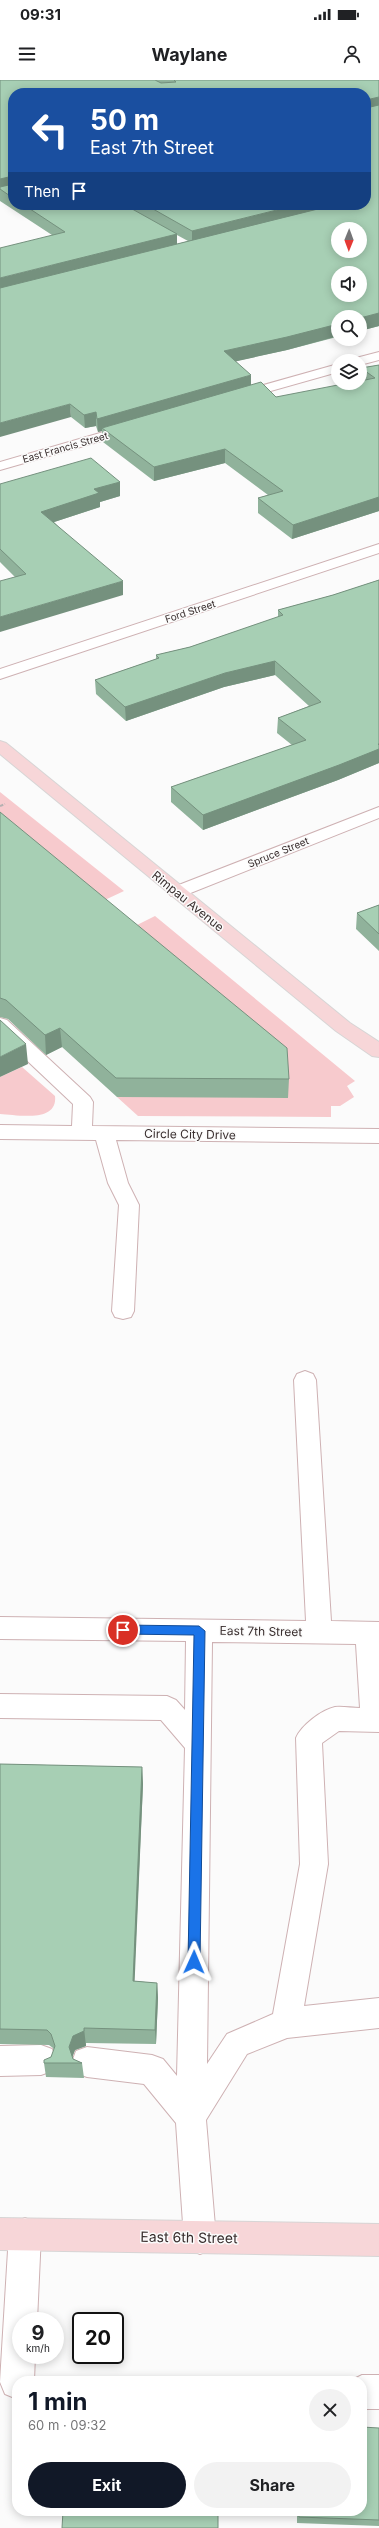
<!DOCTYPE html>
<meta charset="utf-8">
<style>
:root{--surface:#fff;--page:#f2f2f2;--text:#202124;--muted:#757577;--accent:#111827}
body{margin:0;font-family:Inter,sans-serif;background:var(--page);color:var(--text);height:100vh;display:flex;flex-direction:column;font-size:15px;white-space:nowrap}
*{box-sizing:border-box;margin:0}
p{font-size:13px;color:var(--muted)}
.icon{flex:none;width:22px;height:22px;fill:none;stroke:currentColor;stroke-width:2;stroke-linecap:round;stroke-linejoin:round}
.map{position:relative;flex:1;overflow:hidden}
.drawer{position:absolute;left:12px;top:2296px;width:355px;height:140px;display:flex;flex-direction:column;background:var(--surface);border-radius:16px;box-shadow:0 2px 10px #0003}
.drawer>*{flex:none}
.hud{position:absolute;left:8px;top:8px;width:363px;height:122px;border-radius:16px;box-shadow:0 2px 10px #0003;background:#1a4fa0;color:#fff;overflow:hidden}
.needle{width:26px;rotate:181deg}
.controls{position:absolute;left:331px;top:142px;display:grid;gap:8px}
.controls a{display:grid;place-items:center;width:36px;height:36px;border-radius:50%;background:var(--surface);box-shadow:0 2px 10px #0003;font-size:20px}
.speed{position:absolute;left:12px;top:2232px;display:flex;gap:8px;font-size:20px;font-weight:700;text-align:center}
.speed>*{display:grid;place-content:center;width:52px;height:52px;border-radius:50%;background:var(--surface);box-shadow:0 2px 10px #0003;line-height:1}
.speed small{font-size:10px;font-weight:400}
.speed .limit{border:2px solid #111;border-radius:6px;background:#fff;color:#111}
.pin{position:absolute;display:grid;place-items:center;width:34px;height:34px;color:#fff;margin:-17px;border:2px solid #fff;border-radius:50%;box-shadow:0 1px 4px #0007}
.me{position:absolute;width:44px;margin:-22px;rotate:1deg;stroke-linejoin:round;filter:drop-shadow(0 0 3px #0008)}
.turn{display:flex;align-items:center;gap:14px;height:84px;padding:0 16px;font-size:18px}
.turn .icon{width:52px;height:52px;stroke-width:2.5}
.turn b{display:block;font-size:28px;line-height:34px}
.then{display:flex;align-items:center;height:38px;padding:0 16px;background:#0003;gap:8px;font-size:15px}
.round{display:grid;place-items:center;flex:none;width:42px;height:42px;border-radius:21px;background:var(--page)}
.overview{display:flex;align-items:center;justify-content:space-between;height:68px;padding:0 16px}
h1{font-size:24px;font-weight:700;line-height:30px;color:var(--accent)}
.primary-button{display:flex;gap:8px;margin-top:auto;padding:8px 16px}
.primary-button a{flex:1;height:46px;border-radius:24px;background:var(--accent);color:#fff;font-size:16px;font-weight:700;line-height:46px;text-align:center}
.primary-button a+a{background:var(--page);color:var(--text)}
.status{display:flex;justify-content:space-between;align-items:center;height:28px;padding:0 20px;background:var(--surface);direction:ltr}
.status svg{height:11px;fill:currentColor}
header{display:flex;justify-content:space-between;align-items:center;height:52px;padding:0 16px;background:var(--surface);font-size:18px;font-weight:700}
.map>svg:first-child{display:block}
.green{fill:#f7cacd}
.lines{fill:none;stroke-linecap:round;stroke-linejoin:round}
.minor-casing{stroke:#ceb1b3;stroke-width:2}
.major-casing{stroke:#d7d5d5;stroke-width:2}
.path{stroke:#b5b1b1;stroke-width:2;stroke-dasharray:3.5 1.5;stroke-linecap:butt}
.minor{fill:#fff;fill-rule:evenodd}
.major{fill:#f7d6d8;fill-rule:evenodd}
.wall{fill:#90b29b;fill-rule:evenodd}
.shaded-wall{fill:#75917e}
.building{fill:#a7cfb4;stroke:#75917e;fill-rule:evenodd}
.route{fill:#1a73e8;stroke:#114b97}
.labels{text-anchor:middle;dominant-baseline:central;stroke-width:3;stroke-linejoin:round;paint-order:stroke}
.far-street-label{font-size:10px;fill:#392e2e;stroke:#fbfbfb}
.street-label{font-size:12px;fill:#392e2e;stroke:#fbfbfb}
.near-street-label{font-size:14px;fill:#392e2e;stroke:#fbfbfb}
</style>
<div class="status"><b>09:31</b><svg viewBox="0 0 49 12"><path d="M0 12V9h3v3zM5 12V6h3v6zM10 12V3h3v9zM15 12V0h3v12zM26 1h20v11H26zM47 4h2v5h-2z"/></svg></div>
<header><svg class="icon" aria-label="menu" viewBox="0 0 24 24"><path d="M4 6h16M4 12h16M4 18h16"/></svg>Waylane<svg class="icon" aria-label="person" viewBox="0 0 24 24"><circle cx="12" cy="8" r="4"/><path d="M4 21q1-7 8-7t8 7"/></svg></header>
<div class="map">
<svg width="379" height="2448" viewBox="0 0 379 2448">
<rect width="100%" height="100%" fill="#fbfbfb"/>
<!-- green -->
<path class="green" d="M0,712l124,99 -32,15 -92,-76z
M155,836l200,165 -8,5 7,11 -14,9h-9v11l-193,-1 -21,-19 6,-165z
M22,987l33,29c3,27 -37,19 -55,18v-37z"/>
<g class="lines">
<defs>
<path id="minor" d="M379,272v8l-19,5v-4h-6l2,-3z
M338,284v8l-99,28 -6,-4 2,-3z
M131,344l7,4 -2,3 -136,39v-8z
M379,464v9l-379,126v-10z
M379,727v11l-196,78h-12l-3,-4 3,-4z
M0,938l7,2 83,77 3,5 -1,24 287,3v14l-263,-3 12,43 11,22 -5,106 -3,6 -8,2 -8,-2 -3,-6 7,-106 -11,-22 -12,-43 -96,-1v-14l72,1 1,-22 -73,-69z
M305,1291l8,3 3,6 15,241 48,1v110l-40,-1 -17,12 6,121 -24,142 75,-8v30l-92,10 -40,16 -41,66 10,118 -5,11 -11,5 -11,-5 -5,-11 -8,-115 -32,-39 -57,-7 -11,-4 -4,-11 4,-11 11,-4 65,8 11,4 14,17 8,-328 -24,-28 -161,-2v-24l167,2 9,4 9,10 1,-69 -186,-2v-22l306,4 -12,-241 3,-6zM212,1562l144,2 4,64c-8,0 -18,-2 -25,-1 -14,3 -34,19 -39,31l4,126 -27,150 -46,20 -20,30z
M41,1965l11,4 4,11 -4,11 -11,4 -41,1v-30z
M25,2138l11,5 5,11 -4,87h-16v34h14l-1,26h-17v18l-12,-5 -5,-12 9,-148 5,-11z
M362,2295h17v34h-17v-28h-12z"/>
<path id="major" d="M0,661l6,2 344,280 29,19v15l-7,-1 -36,-25 -336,-277z
M0,2138l379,6v32l-379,-6z"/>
</defs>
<!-- minor casing -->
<use href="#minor" class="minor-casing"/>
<!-- major casing -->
<use href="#major" class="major-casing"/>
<!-- path -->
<path class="path" d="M0,726l5,-2"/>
<!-- minor -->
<use href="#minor" class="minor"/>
<!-- major -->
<use href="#major" class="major"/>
</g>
<!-- wall -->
<path class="wall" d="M0,0h379v246l-92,24 -51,11 15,24 25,12 84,-14 1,-15 18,-3v146l-87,28 -34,-26v-15l10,-3 -43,-32 -71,18 -51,-39 -1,-11 -4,1 -2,-6 -11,2 -14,-11 -19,-182 -52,-34zM13,13h353v112h-353zM177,155l11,6 -11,3z
M120,402v14l-20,6v5l-46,15 69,73 -108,-18 -15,-15v-78z
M379,500v183l-41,17 -135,50 -32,-28v-15l121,-42 -15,-12 1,-15 31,-12 -34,-31 -51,12 -98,34 -30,-27 -1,-14 61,-21v-4l34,-8 88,-30v-7l55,-15z
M0,732l289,267 -1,19 -171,-1 -55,-50 -16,8 -38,-36 -8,-2z
M379,825v46l-23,-22 1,-16z
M0,1684l142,3 1,17 -9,197 23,2 1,15 -2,46 -70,-1v3l-11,4 -3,7 1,2 9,4 2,15 -38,-1 -2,-14 7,-6 3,-7 -1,-2 -4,-3 -49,-1z
M379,2348v98l-82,-3v-12h65z"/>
<!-- shaded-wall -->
<path class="shaded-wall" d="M379,17v11l-13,3v-11z
M13,96v12l-13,1v-10z
M297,125h47l-152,38v-12z
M177,154v12l-177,44v-12z
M379,233v13l-19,5v-13z
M338,244v12l-51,14 -63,14v-13z
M251,295v13l-149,40v3l-4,1 -1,-13z
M70,324l1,13 -71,20v-14z
M96,332v14l-11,2 -1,-13z
M225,369v14l-71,18v-14z
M120,402v14l-20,6v5l-58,19 -1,-14 53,-23z
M379,417v14l-87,28 1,-14z
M123,501v14l-123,37v-15z
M275,581v14l-51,12 -98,34 -1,-14 100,-34z
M379,664v19l-41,17 -135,50v-15z
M60,948l2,19 -16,8 -1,-20z
M26,964l2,20 -28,13v-20z
M142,1687l1,17 -9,212 -1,-15z
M157,1903l1,15 -2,46 -1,-14z
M84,1948l2,18 -11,4 -4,11 -2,-14 4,-11z"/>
<!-- building -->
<path class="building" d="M0,0h155l6,3 15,-1 -2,-2h205v17l-13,3v-7h-353v83l-13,3z
M379,25v208l-19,5v-1h-22v7l-51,13 -63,14 27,24 -154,44 -1,-7 -12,3 -14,-11 -70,19v-135l334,-83h32v-8l2,-1 2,-3 -3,-3 -1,1v-83zM338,149h22v22h-22zM338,193h22v22h-22z
M13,104v14l-13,-9v-2z
M24,125h101l52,29 -177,44v-30l65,-16z
M146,125h151l-105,26z
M379,285v132l-86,28 -35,-27 25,-7 -58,-42 -71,18 -52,-39 159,-46 15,15 72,-14h12v-2l15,-3 -14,-10z
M91,378l29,24 -26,7 5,4 -58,19 82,69 -123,36v-36l26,-7 -26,-25v-65z
M379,500v164h-1l1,1v4l-40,16 -136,50 -32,-28 135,-47 -28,-22 43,-16 -46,-41 -50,12 -100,34 -30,-27 64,-22 -3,-3 34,-8 93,-32 -5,-5 55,-15z
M0,732l287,236 2,31 -173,-1 -56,-50 -15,7 -39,-35 -6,-2z
M379,825v29l-22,-21z
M0,940l26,24 -26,13z
M0,1684l142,3 -9,214 24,2 -2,47 -71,-2v3l-11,5 -4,11 4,12 9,4h-38v-3l7,-3 4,-11 -4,-12 -4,-4 -47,-1z
M362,2347l17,1v92l-80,-3 -1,-6h64z
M63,2431h155v17h-156z"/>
<!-- route -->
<path class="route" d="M123,1545l76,1 6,5 -5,331 -6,6 -6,-6 6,-327 -71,-1 -6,-4z"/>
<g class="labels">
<!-- far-street labels -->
<g class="far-street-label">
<text transform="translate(65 367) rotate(-16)">East Francis Street</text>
<text transform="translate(190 531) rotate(-18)">Ford Street</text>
<text transform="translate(278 772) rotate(-22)">Spruce Street</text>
</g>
<!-- street labels -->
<g class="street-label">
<text transform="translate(188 821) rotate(39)">Rimpau Avenue</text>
<text transform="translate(190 1054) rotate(1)">Circle City Drive</text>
<text transform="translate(261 1551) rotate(1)">East 7th Street</text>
</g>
<!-- near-street labels -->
<g class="near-street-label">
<text transform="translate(189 2157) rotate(1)">East 6th Street</text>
</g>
</g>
</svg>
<div class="controls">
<a><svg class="needle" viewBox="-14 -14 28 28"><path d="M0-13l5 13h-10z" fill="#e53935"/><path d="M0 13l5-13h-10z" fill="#757577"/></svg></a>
<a><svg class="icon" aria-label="sound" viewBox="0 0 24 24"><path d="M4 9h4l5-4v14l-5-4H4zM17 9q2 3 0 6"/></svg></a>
<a><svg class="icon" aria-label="search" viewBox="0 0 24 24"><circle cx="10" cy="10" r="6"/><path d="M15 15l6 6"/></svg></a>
<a><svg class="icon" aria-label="layers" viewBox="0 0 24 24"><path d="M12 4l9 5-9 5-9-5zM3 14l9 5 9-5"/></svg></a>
</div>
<div class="speed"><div>9<small>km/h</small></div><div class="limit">20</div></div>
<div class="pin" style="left:123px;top:1550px;background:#d93025"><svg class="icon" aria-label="arrive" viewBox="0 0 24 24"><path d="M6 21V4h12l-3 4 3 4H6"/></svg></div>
<svg class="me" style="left:194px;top:1882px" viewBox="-20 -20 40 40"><path d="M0-17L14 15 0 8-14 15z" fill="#1a73e8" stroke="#fff" stroke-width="4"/></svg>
<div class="hud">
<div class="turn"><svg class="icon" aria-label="left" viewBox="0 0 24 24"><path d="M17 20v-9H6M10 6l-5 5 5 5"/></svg><div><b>50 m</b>East 7th Street</div></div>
<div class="then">Then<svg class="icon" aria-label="arrive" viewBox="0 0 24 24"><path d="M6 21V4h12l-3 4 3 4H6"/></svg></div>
</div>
<section class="drawer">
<div class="overview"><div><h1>1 min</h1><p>60 m · 09:32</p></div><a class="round"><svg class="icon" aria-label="close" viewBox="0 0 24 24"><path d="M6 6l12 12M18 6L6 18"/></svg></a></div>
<div class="primary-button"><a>Exit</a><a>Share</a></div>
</section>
</div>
